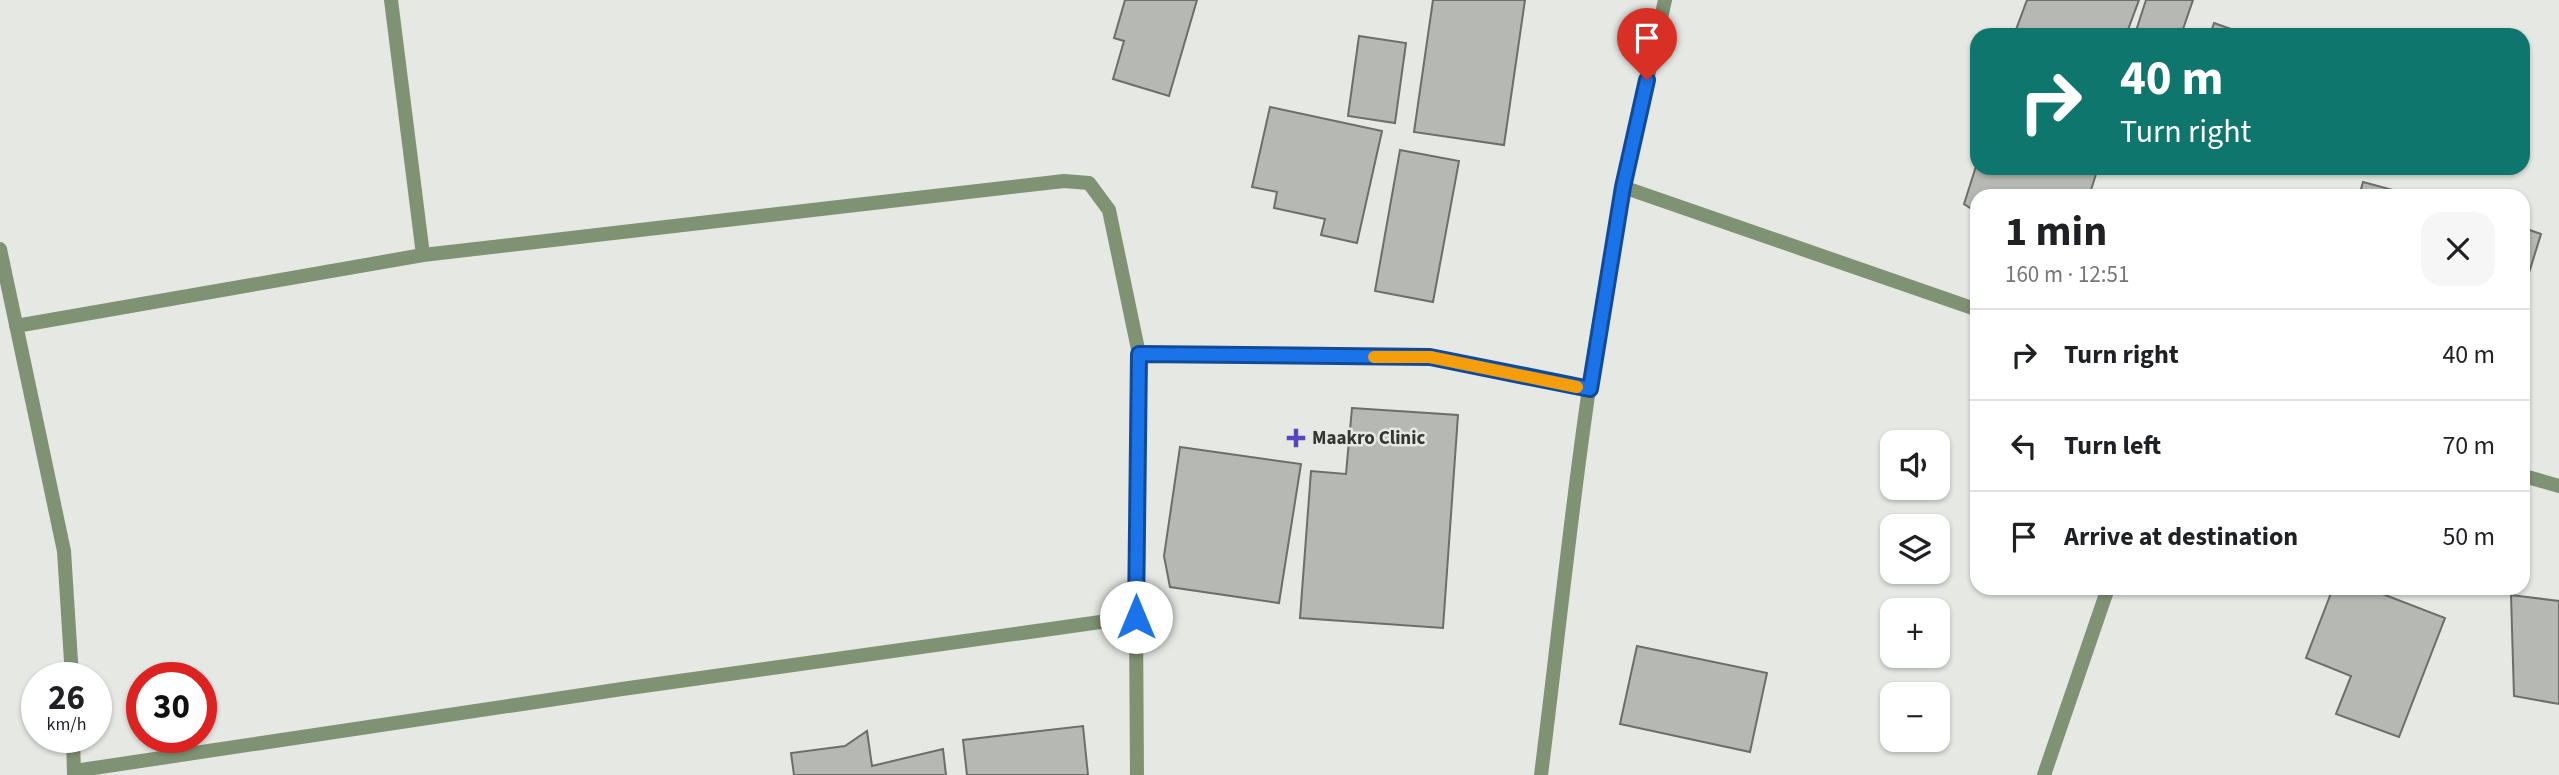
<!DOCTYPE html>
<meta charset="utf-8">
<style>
:root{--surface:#fff;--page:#f6f6f6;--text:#202124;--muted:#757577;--line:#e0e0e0}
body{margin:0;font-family:"Source Sans 3",sans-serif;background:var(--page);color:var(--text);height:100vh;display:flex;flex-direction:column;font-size:26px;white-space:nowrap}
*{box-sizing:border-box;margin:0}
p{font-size:23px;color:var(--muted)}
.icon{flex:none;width:38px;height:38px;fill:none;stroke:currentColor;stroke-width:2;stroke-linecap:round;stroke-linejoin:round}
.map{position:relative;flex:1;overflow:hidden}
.side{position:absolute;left:1970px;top:189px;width:560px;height:406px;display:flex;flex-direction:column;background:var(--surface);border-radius:21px;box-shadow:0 2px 5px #0004}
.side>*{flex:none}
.banner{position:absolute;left:1970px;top:28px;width:560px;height:147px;border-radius:21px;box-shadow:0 2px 5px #0004;background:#0f766e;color:#fff;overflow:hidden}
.controls{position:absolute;left:1880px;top:430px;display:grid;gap:14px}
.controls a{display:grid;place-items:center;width:70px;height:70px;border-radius:14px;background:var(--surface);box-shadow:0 2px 5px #0004;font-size:35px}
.speed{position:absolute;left:21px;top:662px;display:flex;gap:14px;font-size:35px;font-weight:700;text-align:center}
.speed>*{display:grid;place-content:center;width:91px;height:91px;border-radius:50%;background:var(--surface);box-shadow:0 2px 5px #0004;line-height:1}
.speed small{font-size:18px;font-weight:400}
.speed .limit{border:10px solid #d22;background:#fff;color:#111}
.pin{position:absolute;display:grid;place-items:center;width:60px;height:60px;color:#fff;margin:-72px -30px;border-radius:50% 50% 50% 0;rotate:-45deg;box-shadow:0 0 7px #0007}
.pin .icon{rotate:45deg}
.me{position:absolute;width:77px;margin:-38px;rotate:0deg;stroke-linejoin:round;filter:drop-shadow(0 0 5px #0008)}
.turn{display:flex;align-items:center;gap:24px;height:147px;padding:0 35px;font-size:32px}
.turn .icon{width:91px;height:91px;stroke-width:2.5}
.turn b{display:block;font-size:49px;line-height:60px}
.round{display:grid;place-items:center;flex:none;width:74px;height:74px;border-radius:21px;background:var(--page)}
.summary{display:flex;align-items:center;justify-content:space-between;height:119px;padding:0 35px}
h1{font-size:42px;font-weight:700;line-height:52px}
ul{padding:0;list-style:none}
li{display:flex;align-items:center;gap:21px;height:91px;padding:0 35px;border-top:2px solid var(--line)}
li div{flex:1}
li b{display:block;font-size:26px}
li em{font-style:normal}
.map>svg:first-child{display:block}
.building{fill:#b5b8b3;stroke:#6b6e69;stroke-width:2}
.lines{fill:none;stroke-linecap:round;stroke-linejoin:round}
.minor{stroke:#7f9274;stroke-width:14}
.tertiary{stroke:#7f9274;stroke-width:14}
.route-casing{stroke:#114b97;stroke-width:18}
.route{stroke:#1a73e8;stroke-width:12}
.slow{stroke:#f59e0b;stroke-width:12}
.poi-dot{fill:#5846be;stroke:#e5e8e3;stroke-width:2.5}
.labels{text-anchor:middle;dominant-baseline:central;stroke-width:5;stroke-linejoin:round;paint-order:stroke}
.poi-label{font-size:19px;font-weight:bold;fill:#353634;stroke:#e5e8e3;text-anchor:start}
</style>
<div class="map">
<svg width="2559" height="775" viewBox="0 0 2559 775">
<rect width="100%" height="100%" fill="#e5e8e3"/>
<!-- building -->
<path class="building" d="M1125,0h72l-28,96 -56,-17 11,-38 -10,-3z
M1433,0h92l-21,145 -90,-13z
M2027,0h112l-13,35h-112z
M2146,0h47l-12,35 -46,-1z
M2214,23l34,12h-38z
M1359,36l47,7 -11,80 -47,-7z
M1270,107l112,24 -25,112 -36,-8 4,-16 -51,-11 3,-16 -25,-5z
M1400,150l59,11 -26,141 -58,-11z
M1978,160v8h120l-9,28h-111v17l-14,-9z
M2363,182l52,14h-56z
M2524,228l17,6 -17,55z
M1352,408l106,7 -15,213 -143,-10 11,-147 35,3z
M1180,447l121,17 -22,139 -109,-16 -6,-31z
M2333,588h34l78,30 -46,119 -63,-23 15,-38 -45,-18z
M2511,595l48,6v103l-45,-8z
M1637,646l130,27 -17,79 -130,-28z
M1083,726l5,49h-121l-4,-35z
M867,731l5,35 71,-17 3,26h-152l-3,-22 54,-7z"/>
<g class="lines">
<!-- minor -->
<path class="minor" d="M391,0l32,255
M1623,187l355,123
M0,249l64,302 8,126
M16,326l407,-71 641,-74 25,2 20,27 30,144 -3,263 1,158
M1139,354l291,3 159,32
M2524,476l35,10
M73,737l1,38
M74,771l548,-82 514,-72
M2044,775l64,-187"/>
<!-- tertiary -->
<path class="tertiary" d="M1541,775c21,-167 37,-334 66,-500 16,-92 38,-184 58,-275"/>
</g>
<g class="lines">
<defs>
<path id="route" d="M1136,617l3,-263 291,3 160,32 33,-202 24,-107"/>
</defs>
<!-- route casing -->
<use href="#route" class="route-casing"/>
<!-- route -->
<use href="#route" class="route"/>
<!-- slow -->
<path class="slow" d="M1374,357h56l147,30"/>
</g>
<!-- markers -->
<path class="poi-dot" d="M1292.5 427.5h7v7h7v7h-7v7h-7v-7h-7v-7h7z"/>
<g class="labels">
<!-- poi labels -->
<g class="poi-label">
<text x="1312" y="438">Maakro Clinic</text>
</g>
</g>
</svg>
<div class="controls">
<a><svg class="icon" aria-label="sound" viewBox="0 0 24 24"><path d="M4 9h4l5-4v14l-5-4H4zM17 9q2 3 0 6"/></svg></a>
<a><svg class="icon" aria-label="layers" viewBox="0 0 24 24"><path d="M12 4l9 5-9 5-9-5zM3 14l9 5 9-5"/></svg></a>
<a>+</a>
<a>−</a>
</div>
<div class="speed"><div>26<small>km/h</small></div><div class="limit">30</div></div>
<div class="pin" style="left:1647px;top:80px;background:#d93025"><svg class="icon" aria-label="arrive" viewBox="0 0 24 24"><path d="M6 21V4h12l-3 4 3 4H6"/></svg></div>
<svg class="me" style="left:1136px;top:617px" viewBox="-20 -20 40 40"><circle r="19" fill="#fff"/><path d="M0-13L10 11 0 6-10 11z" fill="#1a73e8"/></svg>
<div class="banner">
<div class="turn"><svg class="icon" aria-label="right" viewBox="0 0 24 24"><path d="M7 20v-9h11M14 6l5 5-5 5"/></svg><div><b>40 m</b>Turn right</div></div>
</div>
<section class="side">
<div class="summary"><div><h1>1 min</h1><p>160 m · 12:51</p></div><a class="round"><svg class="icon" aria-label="close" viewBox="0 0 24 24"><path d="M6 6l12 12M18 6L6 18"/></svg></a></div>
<ul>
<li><svg class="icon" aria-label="right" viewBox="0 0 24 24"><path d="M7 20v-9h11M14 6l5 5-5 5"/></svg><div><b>Turn right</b></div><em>40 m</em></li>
<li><svg class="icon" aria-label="left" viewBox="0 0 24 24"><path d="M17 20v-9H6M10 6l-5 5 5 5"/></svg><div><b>Turn left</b></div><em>70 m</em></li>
<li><svg class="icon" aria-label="arrive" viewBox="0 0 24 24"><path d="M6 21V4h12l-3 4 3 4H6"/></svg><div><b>Arrive at destination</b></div><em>50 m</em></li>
</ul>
</section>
</div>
